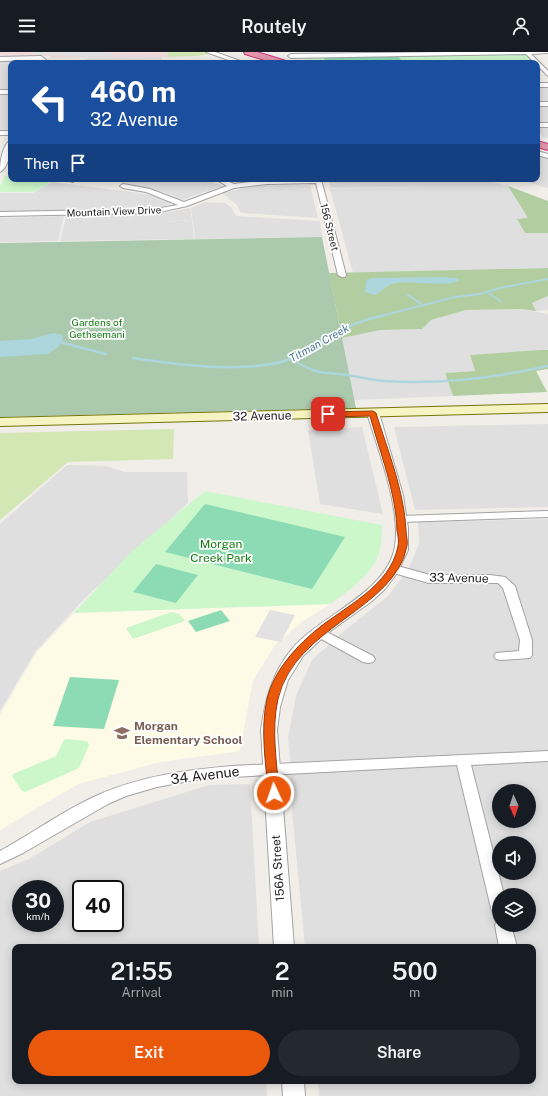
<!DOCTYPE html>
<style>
:root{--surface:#171b24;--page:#242831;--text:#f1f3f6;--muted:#9ea1a6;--accent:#ea580c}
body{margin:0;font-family:"Public Sans",sans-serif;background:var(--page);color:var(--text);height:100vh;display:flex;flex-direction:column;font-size:15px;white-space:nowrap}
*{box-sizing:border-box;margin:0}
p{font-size:13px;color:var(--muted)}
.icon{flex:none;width:22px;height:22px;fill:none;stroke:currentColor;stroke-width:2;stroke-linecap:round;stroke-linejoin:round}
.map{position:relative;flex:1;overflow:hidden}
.sheet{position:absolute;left:12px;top:892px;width:524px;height:140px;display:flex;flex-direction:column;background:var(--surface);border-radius:8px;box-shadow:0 2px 10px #0003}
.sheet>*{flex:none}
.hud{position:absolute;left:8px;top:8px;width:532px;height:122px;border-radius:8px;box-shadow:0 2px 10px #0003;background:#1a4fa0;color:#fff;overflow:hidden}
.needle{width:26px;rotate:177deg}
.controls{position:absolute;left:492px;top:732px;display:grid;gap:8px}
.controls a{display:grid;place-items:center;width:44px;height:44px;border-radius:50%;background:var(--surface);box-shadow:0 2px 10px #0003;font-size:20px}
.speed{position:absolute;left:12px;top:828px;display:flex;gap:8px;font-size:20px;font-weight:700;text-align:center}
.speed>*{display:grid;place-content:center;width:52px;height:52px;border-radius:50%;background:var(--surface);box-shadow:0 2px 10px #0003;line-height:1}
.speed small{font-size:10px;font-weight:400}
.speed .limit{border:2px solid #111;border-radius:6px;background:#fff;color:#111}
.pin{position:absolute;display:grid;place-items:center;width:34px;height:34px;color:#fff;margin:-17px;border-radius:8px;box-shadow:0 2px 6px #0006}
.me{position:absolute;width:44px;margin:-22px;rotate:357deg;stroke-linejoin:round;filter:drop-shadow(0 0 3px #0008)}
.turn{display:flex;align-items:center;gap:14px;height:84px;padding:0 16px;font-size:18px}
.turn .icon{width:52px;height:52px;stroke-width:2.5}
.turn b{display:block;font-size:28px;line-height:34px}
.then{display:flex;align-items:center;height:38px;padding:0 16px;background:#0003;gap:8px;font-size:15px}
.eta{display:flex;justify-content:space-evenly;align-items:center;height:68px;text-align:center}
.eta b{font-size:24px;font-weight:600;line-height:28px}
.action{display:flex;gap:8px;margin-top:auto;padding:8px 16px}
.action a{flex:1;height:46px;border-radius:24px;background:var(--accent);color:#fff;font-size:16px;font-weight:600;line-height:46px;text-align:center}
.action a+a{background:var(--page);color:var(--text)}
header{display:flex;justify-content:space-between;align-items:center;height:52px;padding:0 16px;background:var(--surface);font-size:18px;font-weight:600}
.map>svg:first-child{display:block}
.residential{fill:#e0dfdf;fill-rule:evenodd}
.commercial{fill:#f0dadb}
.education{fill:#fdfbe6}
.grass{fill:#d2e7b3}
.forest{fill:#b2cea1}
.cemetery{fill:#abc9ad}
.park{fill:#cbf7ca}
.pitch{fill:#8ddbb5}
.parking{fill:#e2e2e2}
.water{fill:#add6dc}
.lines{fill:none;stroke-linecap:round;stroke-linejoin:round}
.stream-far1{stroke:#add6dc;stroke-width:2}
.stream{stroke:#add6dc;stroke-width:2.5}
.minor-casing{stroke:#a3a3a3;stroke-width:2}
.tertiary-casing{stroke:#a3a3a3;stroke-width:2}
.secondary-casing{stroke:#74750c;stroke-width:2}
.motorway-casing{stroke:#d1347a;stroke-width:2}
.minor{fill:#fff;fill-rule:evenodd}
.tertiary{fill:#fff;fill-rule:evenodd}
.secondary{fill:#f6f4c2;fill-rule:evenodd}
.motorway{fill:#e396ac;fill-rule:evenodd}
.route{fill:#ea580c;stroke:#983908}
.labels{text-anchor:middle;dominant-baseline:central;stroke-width:3.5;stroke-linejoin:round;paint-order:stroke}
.far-street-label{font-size:10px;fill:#222;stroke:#fff}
.far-park-label{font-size:10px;fill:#157c13;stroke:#fff}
.far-water-label{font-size:11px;font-style:italic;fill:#497796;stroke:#fff}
.street-label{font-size:12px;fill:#222;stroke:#fff}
.park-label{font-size:12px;fill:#157c13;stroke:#fff}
.education-label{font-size:12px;font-weight:bold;fill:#785e54;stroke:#fff;text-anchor:start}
.near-street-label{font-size:14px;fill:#222;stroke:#fff}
</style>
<header><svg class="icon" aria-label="menu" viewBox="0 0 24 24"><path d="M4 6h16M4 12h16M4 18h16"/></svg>Routely<svg class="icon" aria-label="person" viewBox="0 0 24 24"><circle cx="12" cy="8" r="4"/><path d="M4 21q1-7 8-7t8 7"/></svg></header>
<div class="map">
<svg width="548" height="1044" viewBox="0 0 548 1044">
<rect width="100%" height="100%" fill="#f1eee9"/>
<!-- residential -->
<path class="residential" d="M36,8l-1,3h-24v27h-11v-29z
M537,35h11v51h-5l-6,-9z
M0,42h11v27l-4,9h-7z
M537,103l11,3v30l-31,-9h20z
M125,127h79l19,7 -41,14 -18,-8 -44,-8z
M328,127h154l26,7 21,33h-12l8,14h23v35l-195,5 -23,-84 92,-2 -91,1z
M52,130l87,11 10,2 23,9 -23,5 -149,3v-19h33z
M280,133h30l8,33 -77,-5 -5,-9 -14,-11 34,-7z
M205,150l20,1 6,4 5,9 84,5 2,16 -127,2 -4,-31z
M190,156l2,12 -22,1 -4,1 26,-2 2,19 -134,2 6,-25 92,-2z
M64,164l-6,25 -58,1v-24z
M548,244v14l-12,1 -4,-8z
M521,257l27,5v36l-78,6 5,15 -30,2 8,23 -99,4 -12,-62 39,-8 41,-1 9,-9 35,-10z
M548,372v83l-133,3 -21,-83z
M362,375l21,87 -63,-10 -12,-74z
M67,413l39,1 19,6h62l1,31 -104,96 -49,53 -35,59v-187z
M548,467v577h-229l-1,-15h215v-134h-228l-13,-137 -2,-54 -2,-18 8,-42 16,-36 32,-29 44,-35 21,-28 10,-25 -1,-21zM499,739h30v30h-30zM499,791h30v30h-30zM499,843h30v30h-30z
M250,732l9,163h-244v134h251l1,15h-267v-225l29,-12 61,-37 119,-37zM21,837h34v34h-34zM81,837h34v34h-34z"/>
<!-- commercial -->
<path class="commercial" d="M0,0h168l-1,5 -116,1v-2l-51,1z"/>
<!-- education -->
<path class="education" d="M330,552l-27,17 -28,24 -22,35 -13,71 -79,11 -83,22 -78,46v-115l37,-63 37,-39z"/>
<!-- grass -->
<path class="grass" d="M168,0h35l6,2 -12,2 -30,1z
M174,377l-1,30 -105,3 -68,58v-87z"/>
<!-- forest -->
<path class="forest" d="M508,134l40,15v32h-23l-8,-14 11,-1z
M548,216v28l-16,7 4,8 -15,-2 -55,1 -35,10 -9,9 -41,1 -39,8 -13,-65z
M541,298h7v19l-12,2 11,21 -94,4 -8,-23 30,-2 -5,-16z"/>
<!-- cemetery -->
<path class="cemetery" d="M322,185l34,171 -356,9v-174z"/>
<!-- park -->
<path class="park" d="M520,1l6,1 8,9h-217l-19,-7z
M5,124l6,1v2h33l7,3 -17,10h-34v-5z
M205,439l177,34c0,6 0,12 -1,19 -3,27 -30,45 -51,60l-256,9 57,-61z
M171,560l8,2 6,7 -52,18 -7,-11z
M67,687l20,2 2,4 -10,23 -54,24 -3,-1 -10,-15 1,-2 43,-18 8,-16z"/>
<!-- pitch -->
<path class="pitch" d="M396,4l3,1 4,6h-39l-6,-3 -3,3h-29l-2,-5z
M205,452l140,33 -33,52 -147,-37z
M156,512l42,11 -22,28 -43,-11z
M221,558l9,11 -34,11 -8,-11z
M70,625l49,3 -15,49 -51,-3z"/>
<!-- parking -->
<path class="parking" d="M30,0h74l11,3 -7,2h-25l-18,-2h-26z
M162,5l-1,6h-76l1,-4 4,-1z
M270,558l25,5 -14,27 -26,-5z"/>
<!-- water -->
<path class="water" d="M443,225l13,1 4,2c-15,8 -46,0 -64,3 -9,1 -13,8 -21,12l-10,-3 1,-11 5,-3z
M53,281l9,2 1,4 -5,8 -10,7 -48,3v-16l31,-2z"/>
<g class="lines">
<!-- stream-far1 -->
<path class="stream-far1" d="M487,240l13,9
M408,243l15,10
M381,264l74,-19 25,-3 20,-6 48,-9"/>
<!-- stream -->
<path class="stream" d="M60,290l46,12
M133,306c47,7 124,18 168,-3 11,-5 20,-14 31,-20 16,-10 35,-16 53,-20
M296,306l2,5c21,12 28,9 50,12 12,2 24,5 36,6 55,4 110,-3 164,-15"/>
<defs>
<path id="minor" d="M451,0h97v1l-17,1 17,17v5l-11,-11v-2h-2l-9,-9 -235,4 -3,-2 3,-2z
M41,4l5,4 -1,3h-6l1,-3 -40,1v-4z
M537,31h11v4h-11z
M0,38h11v4h-11z
M537,50h11v4h-11z
M537,71h11v4h-11z
M11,88c0,9 -2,28 -11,32 0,-9 2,-27 11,-32z
M63,127h13v1l-3,2z
M215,127h8l11,5 33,-4 54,-1 25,96 -1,2h-3l-4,-2 -22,-92 -49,1 -33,4 -47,18 -32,7 -155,3v-4l155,-3 23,-4 -32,-13 -23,-4 -3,-2 3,-2 27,5 34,13 43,-16z
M548,459v6l-147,5 -4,-1 -2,-2 2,-2 4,-1z
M394,513l36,10h60l15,2 10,9 17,54v15l-2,3 -29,2 -5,-1 -2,-3 2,-3 23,-2 1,-11 -17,-52 -5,-5h-69l-39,-11 -2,-3 2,-3z
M319,576l54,28 2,3 -2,3 -5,1 -5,-1 -49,-27 -1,-3 1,-3z
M548,699v10l-77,4 33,130h-5v20l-6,-2 -2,-5 -34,-143 -225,12 -38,3 -37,7 -31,9 -18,8 -85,49 -23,11v-13c33,-18 64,-41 98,-56 43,-19 88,-25 134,-29z
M499,867v6h12l6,22h-18l-4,-22z"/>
<path id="tertiary" d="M206,0h9l31,11h-9z
M0,79h11v4h-11z
M537,99l11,3v4l-11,-3z
M373,358l4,1 2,2 24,82 5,33v22l-11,23 -12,16 -13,12 -43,31 -26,24 -15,24 -8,27 -3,23 17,217h-20l-13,-217c4,-30 11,-57 31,-81 28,-34 96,-56 103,-103 6,-38 -17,-96 -28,-133l2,-2z
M282,1029h22l1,15h-22z"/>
<path id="secondary" d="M548,352v8l-548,14v-8z"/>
<path id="motorway" d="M244,0h13l29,9 2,2h-14l-29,-9z
M537,89l11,3v6l-11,-3z"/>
</defs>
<!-- minor casing -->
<use href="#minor" class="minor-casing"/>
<!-- tertiary casing -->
<use href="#tertiary" class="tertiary-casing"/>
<!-- secondary casing -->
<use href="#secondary" class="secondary-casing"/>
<!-- motorway casing -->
<use href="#motorway" class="motorway-casing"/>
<!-- minor -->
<use href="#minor" class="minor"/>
<!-- tertiary -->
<use href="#tertiary" class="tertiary"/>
<!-- secondary -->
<use href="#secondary" class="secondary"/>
<!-- motorway -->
<use href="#motorway" class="motorway"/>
</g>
<!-- route -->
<path class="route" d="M373,359l3,2c12,38 28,78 30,117 0,5 2,11 1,16 -12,64 -112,80 -129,153 -7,31 -1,63 1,94l-1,3 -4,1 -4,-1 -2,-3c-2,-31 -8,-63 -1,-94 7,-28 27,-50 48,-68 30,-25 75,-44 83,-85 1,-5 0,-11 -1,-15 -1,-39 -17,-78 -27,-115l-42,1 -4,-3 4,-2z"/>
<!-- icons -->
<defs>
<symbol id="school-bare" viewBox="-9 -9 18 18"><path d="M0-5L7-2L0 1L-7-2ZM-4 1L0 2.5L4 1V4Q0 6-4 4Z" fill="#8d6e63" stroke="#fff" stroke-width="2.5" paint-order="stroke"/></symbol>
</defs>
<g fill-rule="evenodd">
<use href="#school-bare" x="111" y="670" width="22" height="22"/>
</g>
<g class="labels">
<!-- far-street labels -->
<g class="far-street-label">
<text transform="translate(114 159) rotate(-2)">Mountain View Drive</text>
<text transform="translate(330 175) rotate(76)">156 Street</text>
</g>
<!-- far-park labels -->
<g class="far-park-label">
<text x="97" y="270">Gardens of<tspan x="97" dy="12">Gethsemani</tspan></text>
</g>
<!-- far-water labels -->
<g class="far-water-label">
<text transform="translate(319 291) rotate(-29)">Titman Creek</text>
</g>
<!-- street labels -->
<g class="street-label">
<text transform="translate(262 364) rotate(-1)">32 Avenue</text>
<text transform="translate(459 526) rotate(1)">33 Avenue</text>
<text transform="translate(278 816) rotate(-94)">156A Street</text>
</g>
<!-- park labels -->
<g class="park-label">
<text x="221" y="492">Morgan<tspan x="221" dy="14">Creek Park</tspan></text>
</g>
<!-- education labels -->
<g class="education-label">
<text x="134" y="674">Morgan<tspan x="134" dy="14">Elementary School</tspan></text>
</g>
<!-- near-street labels -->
<g class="near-street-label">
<text transform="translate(205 723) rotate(-7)">34 Avenue</text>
</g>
</g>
</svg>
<div class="controls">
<a><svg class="needle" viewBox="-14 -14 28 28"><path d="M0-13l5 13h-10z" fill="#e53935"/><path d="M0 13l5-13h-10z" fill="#9ea1a6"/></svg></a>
<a><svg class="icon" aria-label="sound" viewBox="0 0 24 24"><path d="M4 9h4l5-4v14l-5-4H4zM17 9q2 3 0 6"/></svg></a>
<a><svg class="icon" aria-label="layers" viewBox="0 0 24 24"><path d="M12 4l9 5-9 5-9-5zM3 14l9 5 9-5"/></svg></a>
</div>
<div class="speed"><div>30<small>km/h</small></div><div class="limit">40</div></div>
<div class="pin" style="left:328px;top:362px;background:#d93025"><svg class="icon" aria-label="arrive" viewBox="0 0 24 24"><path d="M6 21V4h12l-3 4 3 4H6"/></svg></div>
<svg class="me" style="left:274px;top:741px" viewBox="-20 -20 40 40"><circle r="17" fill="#ea580c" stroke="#fff" stroke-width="3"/><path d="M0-11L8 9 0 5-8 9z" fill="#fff"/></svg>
<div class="hud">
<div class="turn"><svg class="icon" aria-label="left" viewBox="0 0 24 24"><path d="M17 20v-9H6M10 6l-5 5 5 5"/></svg><div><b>460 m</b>32 Avenue</div></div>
<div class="then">Then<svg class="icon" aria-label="arrive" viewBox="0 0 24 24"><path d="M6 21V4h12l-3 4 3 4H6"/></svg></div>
</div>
<section class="sheet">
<div class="eta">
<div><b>21:55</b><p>Arrival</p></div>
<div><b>2</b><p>min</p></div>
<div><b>500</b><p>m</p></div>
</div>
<div class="action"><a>Exit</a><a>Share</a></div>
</section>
</div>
